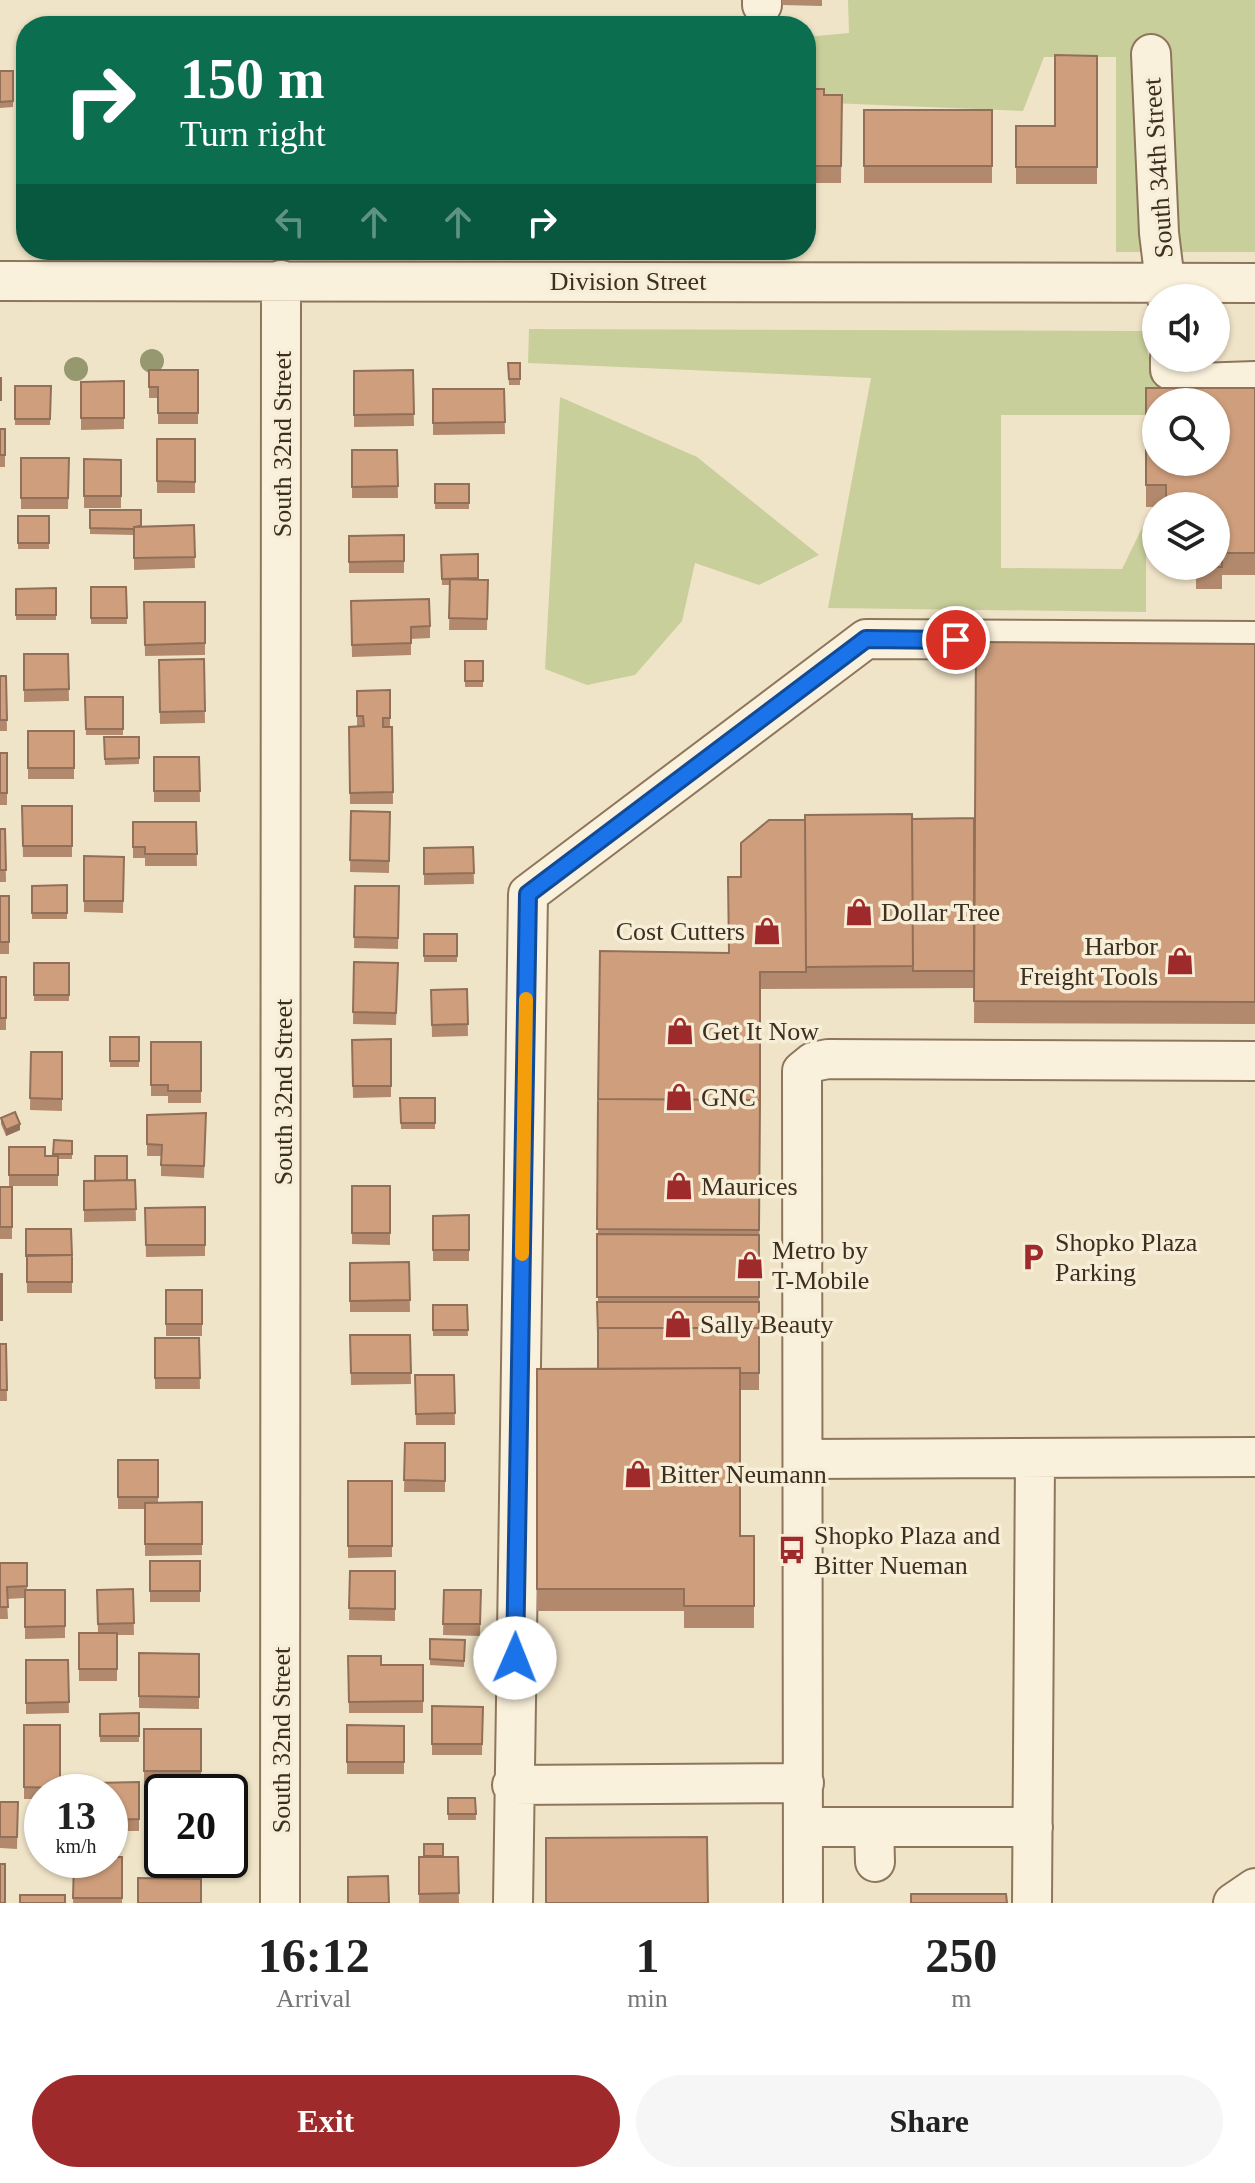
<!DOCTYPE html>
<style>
:root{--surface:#fff;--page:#f6f6f6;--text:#222;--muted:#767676;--accent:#9e2a2b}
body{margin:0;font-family:"Times New Roman",serif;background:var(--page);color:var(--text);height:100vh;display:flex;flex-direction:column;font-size:30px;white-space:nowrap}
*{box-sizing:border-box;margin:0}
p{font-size:26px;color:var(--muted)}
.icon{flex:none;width:44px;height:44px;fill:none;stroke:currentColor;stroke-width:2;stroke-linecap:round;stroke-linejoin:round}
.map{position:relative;height:1903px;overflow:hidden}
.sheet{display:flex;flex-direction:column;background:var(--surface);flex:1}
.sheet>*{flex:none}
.hud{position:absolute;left:16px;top:16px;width:800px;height:244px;border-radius:32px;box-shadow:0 2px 6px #0004;background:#0b6e4f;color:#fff;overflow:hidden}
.buttons{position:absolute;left:1142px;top:284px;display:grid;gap:16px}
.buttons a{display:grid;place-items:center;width:88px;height:88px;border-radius:50%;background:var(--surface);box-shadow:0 2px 6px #0004;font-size:40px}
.speed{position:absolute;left:24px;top:1774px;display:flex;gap:16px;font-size:40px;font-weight:700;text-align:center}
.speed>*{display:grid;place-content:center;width:104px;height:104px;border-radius:50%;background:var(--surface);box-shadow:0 2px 6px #0004;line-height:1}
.speed small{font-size:20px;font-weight:400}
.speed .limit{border:4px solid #111;border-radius:12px;background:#fff;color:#111}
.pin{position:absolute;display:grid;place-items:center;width:68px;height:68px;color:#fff;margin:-34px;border:4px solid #fff;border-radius:50%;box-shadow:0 2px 8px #0007}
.me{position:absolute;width:88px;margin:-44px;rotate:1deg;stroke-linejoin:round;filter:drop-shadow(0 0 6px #0008)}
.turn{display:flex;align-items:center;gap:28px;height:168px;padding:0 32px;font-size:36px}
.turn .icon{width:104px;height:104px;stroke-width:2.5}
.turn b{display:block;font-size:56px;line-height:68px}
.lanes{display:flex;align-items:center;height:76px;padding:0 32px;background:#0003;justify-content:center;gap:40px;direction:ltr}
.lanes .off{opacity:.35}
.eta{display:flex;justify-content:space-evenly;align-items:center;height:136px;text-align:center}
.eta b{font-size:48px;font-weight:700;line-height:56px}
.button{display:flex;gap:16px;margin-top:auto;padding:16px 32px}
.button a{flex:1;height:92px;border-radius:48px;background:var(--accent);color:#fff;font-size:32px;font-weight:700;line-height:92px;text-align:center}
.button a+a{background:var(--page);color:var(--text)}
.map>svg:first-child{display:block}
.green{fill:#c9cf9b}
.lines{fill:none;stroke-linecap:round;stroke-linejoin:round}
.minor-casing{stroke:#8d765c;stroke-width:42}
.minor{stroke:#faf1dc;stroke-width:38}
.tree{fill:#96986f}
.wall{fill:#b2896c}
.shaded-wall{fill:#916f58}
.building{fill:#cf9f7d;stroke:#916f58;stroke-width:2;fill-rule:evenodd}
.route-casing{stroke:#114b97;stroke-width:20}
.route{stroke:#1a73e8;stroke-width:14}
.slow{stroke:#f59e0b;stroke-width:14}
.labels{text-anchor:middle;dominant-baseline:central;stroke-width:7;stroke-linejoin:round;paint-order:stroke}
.street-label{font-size:26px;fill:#3d2e20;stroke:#f7eed8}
.poi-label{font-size:26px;fill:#3d2e20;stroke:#f7eed8;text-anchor:start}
</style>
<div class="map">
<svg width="1255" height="1903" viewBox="0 0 1255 1903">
<rect width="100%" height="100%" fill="#f0e4c8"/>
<!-- green -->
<path class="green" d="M848,0h407v252h-139v-195h-72l-21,54 -217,-9v-65l43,-4z
M529,329l613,2 19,71 -15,8v5h-145v153l121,1 24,-49v92l-318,-4 43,-230 -343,-15z
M560,397l137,60 122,98 -60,30 -64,-22 -13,58 -47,54 -48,10 -42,-16z"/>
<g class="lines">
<defs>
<path id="minor" d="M762,5v-5
M1151,54l8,179 8,65
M0,281l1255,2
M1170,358v12l28,13 57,-2
M804,1459l451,-2
M512,1785l292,-2
M803,1827h230
M874,1827l1,35
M280,1903l1,-1623
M513,1903l15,-1009 338,-255 389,2
M803,1903l-1,-832 11,-9 15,-3 427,2
M1032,1903l3,-444
M1233,1903l22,-15"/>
</defs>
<!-- minor casing -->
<use href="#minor" class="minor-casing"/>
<!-- minor -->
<use href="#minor" class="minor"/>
</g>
<!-- trees -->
<g class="tree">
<circle cx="152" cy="361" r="12"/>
<circle cx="76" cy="369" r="12"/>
</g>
<!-- wall -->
<path class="wall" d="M782,0h40v6l-40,-1z
M1097,56v128h-81v-58h39z
M0,71h13v36l-13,1z
M806,89l18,6h18l-1,88h-35z
M864,110h128v73h-128z
M508,363h12v22h-11z
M149,370h49v54h-40v-26h-9z
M413,370l1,56 -60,1v-56z
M124,381v48l-43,1v-48z
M15,386h36l-1,39h-35z
M1146,388h109v187h-33v14h-26v-16h-30v-7h50v-60l-70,1z
M433,389h71l1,45 -72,1z
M0,429h5v38h-5z
M157,439h38v54h-38z
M352,450h45l1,48h-46z
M21,458h48l-1,51h-47z
M84,459l37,1v48h-37z
M435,484h34v25h-34z
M90,510l51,16 53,-1 1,43 -61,2v-35l-44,-1z
M18,516h31v33h-31z
M404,535v38h-55v-37z
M478,554v26h10l-1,50h-38l1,-45h-8l-1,-30z
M91,587h35l1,37h-36z
M56,588v32h-40v-31z
M351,601l79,25v12l-19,1v16l-59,2z
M144,602h61v53l-60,1z
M976,642l279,2v380l-281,-1z
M24,654h44l1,47 -45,1z
M204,659l1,64 -45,1 -1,-64z
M465,661h18v26h-18z
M0,676h6l1,55h-7z
M390,690v37h2l1,77h-43l-1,-77 8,-1v-35z
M85,697h38v38h-37z
M28,731h46v48h-46z
M104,737h35v27l-34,1z
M0,753h7v52h-7z
M154,757h45l1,45h-46z
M22,806h50v51h-49z
M351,811l39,1 -1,61 -39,-1z
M974,818v170l-214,1 -1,401h-19v146h14v92h-70v-17h-147v-242h61v-270l131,-146 12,-76 171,-58z
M133,822h63l1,44h-52v-8h-12z
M0,829h5l1,53h-6z
M473,847l1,37 -50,1v-37z
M84,856l40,1 -1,56 -39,-1z
M67,885v34h-35v-33z
M355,886h44l-1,63 -44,-1z
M0,896h9v58h-9z
M424,934h33v28h-33z
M354,962l44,1 -2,62 -43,-1z
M34,963h35v38h-35z
M0,977h6v53h-6z
M467,989l1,47 -36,1 -1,-47z
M110,1037h29v30h-29z
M391,1039v58l-38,1 -1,-58z
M151,1042h50v61h-33v-7h-17z
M31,1052h31v59l-32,-1z
M400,1098h35v31h-34z
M206,1113l-2,65 -43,-2v-20h-14v-41z
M1,1118l19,12 -14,6 -5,-12z
M54,1140l18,1v18h-14v27h-49v-39l36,9h8z
M135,1180l1,41 -52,1v-41z
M352,1186h38v59l-38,-1z
M0,1187h12v52h-12z
M205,1207v49l-59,1 -1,-49z
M469,1215v46h-36v-45z
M26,1229l46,26v38h-45z
M409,1262l1,50h-60v-49z
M166,1290h36v46h-36z
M433,1305h34l1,31h-35z
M350,1335h60l1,49 -60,1z
M155,1338h44l1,51h-45z
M0,1344h6l1,57h-7z
M415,1375h39l1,50h-39z
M405,1443h40v49h-41z
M118,1460h40v42h44v53l-57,1v-47h-27z
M348,1481h44v76l-44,1z
M150,1561h50v41h-50z
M0,1563h27v27h38v48l-40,1v-41l-18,1 1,20h-8z
M350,1571h45v50l-46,-1z
M133,1589l1,46h-17v46h-38v-48h19l-1,-43z
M444,1590h37l-1,46 -37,-1z
M430,1639l35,1 -1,27 -34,-2z
M139,1653l60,1v55l-60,-1z
M348,1656l33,9h42v48h-74z
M26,1660h42l1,53 -43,1z
M432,1706l51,1 -1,48h-50z
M139,1713v29h-39v-28z
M24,1725h36v67h-18v7h-18z
M347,1725l57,1v48h-57z
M144,1729h57v53h-57z
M139,1782v49h-29v-39z
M448,1798h27l1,22h-28z
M0,1802h18l-1,47 -17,-1z
M147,1819l15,1v37l-15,-1z
M122,1857v46h-49l1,-43z
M419,1857h39l1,46h-40z"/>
<!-- shaded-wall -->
<path class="shaded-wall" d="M20,1124v6l-14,6v-6z"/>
<!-- building -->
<path class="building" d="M1055,55l42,1v111h-81v-41h39z
M0,71h13v30l-13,1z
M806,89h18v6h18l-1,71h-35z
M864,110h128v56h-128z
M508,363h12v16h-11z
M149,370h49v43h-40v-26h-9z
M413,370l1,44 -60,1v-44z
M0,378h1v22h-1z
M124,381v37h-43v-36z
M15,386h36l-1,33h-35z
M1146,388h109v165h-33v14h-26l20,-1v-60h-50v-21h-20zM1156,402h60v60h-60z
M433,389h71l1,33 -72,1z
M0,429h5v26h-5z
M157,439h38v43l-38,-1z
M352,450h45l1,36 -46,1z
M21,458h48l-1,40h-47z
M84,459l37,1v36h-37z
M435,484h34v19h-34z
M90,510h51v16l-7,1v2l-44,-1z
M18,516h31v27h-31z
M194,525l1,32 -61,1v-31z
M404,535v26l-55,1v-26z
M478,554v24l-36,1 -1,-24z
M450,579l38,1 -1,39 -38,-1z
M91,587h35l1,31h-36z
M56,588v27h-40v-26z
M429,599l1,27 -19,1v16l-59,2 -1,-44z
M144,602h61v41l-60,2z
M976,642l279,2v358l-281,-1z
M24,654h44l1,35 -45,1z
M204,659l1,52 -45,1 -1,-52z
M465,661h18v20h-18z
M0,676h6l1,44h-7z
M390,690v28h-7v9h9l1,65 -43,1 -1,-66 15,-1 -1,-10h-6v-25z
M85,697h38v32h-37z
M28,731h46v37h-46z
M104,737h35v21l-34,1z
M0,753h7v40h-7z
M154,757h45l1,34h-46z
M22,806h50v40h-49z
M351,811l39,1 -1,49 -39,-1z
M912,814l1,152 -107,1 -1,-152z
M974,818v153h-61l-1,-152z
M769,820h36l1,152h-46v128l-162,-1 2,-148 129,2 -1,-76h13v-34z
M133,822h63l1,32h-52v-7h-12z
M0,829h5l1,41h-6z
M473,847l1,26 -50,1v-26z
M84,856l40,1 -1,44h-39z
M67,885v28h-35v-27z
M355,886h44l-1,52 -44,-1z
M0,896h9v46h-9z
M424,934h33v22h-33z
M354,962l44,1 -2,50 -43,-1z
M34,963h35v32h-35z
M0,977h6v41h-6z
M467,989l1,35 -36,1 -1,-35z
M110,1037h29v24h-29z
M391,1039v47h-38l-1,-46z
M151,1042h50v49h-33v-6h-17z
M31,1052h31v47l-32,-1z
M400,1098h35v25h-34z
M598,1099l162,1 -1,130 -162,-1z
M15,1112l5,12 -14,6 -5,-12z
M206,1113l-2,53 -43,-1 1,-20 -15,-1v-29z
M54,1140l18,1v13h-19z
M9,1147h36v9h13v19h-49z
M95,1156h32v24l-32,1z
M135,1180l1,29 -52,1v-29z
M352,1186h38v47h-38z
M0,1187h12v40h-12z
M205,1207v38h-59l-1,-37z
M469,1215v35h-36v-34z
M26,1229h45l1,26 -46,1z
M597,1234l162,1v62h-162z
M27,1255h45v27h-45z
M409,1262l1,38 -60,1v-38z
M0,1274h2v46h-2z
M166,1290h36v34h-36z
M597,1302h162v26h-161v6z
M433,1305h34l1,25h-35z
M598,1328h161v45h-19v-5l-142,1z
M350,1335h60l1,38h-60z
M155,1338h44l1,40h-45z
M0,1344h6l1,46h-7z
M740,1368v168h14v70h-70v-17h-147v-220z
M415,1375h39l1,38 -39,1z
M405,1443h40v38l-41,-1z
M118,1460h40v37h-40z
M348,1481h44v65h-44z
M202,1502v42h-57v-41z
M150,1561h50v30h-50z
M0,1563h27v23l-20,1 1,20h-8z
M350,1571h45v38l-46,-1z
M133,1589l1,34 -36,1 -1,-34z
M25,1590h40v36l-40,1z
M444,1590h37l-1,34h-37z
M79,1633h38v36h-38z
M430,1639l35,1 -1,21 -34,-2z
M139,1653l60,1v43l-60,-1z
M348,1656h33v9h42v36l-74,1z
M26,1660h42l1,42 -43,1z
M432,1706l51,1 -1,37h-50z
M139,1713v23h-39v-22z
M24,1725h36v63l-36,-1z
M347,1725l57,1v36h-57z
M144,1729h57v42h-57z
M139,1782v37l-29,1v-28h-15v-9z
M448,1798h27l1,16h-28z
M0,1802h18l-1,35h-17z
M147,1819l15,1v25h-15z
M707,1837l1,66h-162v-65z
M424,1844h19v12h-19z
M110,1857h12v41h-49l1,-38h36z
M419,1857h39l1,36 -40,1z
M0,1864h5v39h-5z
M388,1876l1,27h-41v-26z
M138,1878l63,1v24h-63z
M911,1894h95l1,9h-96z
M20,1895h45v8h-45z"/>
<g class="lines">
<defs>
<path id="route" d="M515,1658l13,-764 338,-255 90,1"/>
</defs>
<!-- route casing -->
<use href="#route" class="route-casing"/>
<!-- route -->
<use href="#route" class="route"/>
<!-- slow -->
<path class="slow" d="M522,1254l4,-255"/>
</g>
<!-- icons -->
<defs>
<symbol id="shop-bare" viewBox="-9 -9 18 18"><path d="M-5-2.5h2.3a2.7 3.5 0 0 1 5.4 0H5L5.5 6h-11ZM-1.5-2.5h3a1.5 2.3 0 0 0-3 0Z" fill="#9e2a2b" stroke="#f7eed8" stroke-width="2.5" paint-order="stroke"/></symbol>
<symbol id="parking-bare" viewBox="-9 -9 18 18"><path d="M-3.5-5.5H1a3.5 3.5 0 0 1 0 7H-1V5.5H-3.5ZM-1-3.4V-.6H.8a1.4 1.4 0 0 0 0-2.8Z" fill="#9e2a2b" stroke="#f7eed8" stroke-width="2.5" paint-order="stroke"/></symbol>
<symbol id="bus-bare" viewBox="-9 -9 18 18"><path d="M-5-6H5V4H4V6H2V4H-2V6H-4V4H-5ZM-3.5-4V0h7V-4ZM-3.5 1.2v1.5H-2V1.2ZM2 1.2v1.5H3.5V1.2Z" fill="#9e2a2b" stroke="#f7eed8" stroke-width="2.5" paint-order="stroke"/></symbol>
</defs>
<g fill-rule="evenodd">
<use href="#shop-bare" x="839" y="892" width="40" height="40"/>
<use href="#shop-bare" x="747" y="911" width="40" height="40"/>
<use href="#shop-bare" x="1160" y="941" width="40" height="40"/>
<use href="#shop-bare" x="660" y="1011" width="40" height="40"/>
<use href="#shop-bare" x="659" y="1077" width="40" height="40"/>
<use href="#shop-bare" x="659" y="1166" width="40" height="40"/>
<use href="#parking-bare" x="1013" y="1237" width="40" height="40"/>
<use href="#shop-bare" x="730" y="1245" width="40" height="40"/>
<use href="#shop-bare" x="658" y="1304" width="40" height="40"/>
<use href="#shop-bare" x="618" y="1454" width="40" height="40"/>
<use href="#bus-bare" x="772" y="1530" width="40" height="40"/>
</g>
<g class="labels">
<!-- street labels -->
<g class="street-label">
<text transform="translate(1158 168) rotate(-94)">South 34th Street</text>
<text x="628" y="281">Division Street</text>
<text transform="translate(282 444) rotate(-90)">South 32nd Street</text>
<text transform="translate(283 1092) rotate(-90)">South 32nd Street</text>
<text transform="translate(281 1740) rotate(-90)">South 32nd Street</text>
</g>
<!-- poi labels -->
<g class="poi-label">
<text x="881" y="912">Dollar Tree</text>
<text x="745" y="931" text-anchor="end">Cost Cutters</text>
<text x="1158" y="946" text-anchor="end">Harbor<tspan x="1158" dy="30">Freight Tools</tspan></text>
<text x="702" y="1031">Get It Now</text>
<text x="701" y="1097">GNC</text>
<text x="701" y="1186">Maurices</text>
<text x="1055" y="1242">Shopko Plaza<tspan x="1055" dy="30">Parking</tspan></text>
<text x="772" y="1250">Metro by<tspan x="772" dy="30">T-Mobile</tspan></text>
<text x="700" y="1324">Sally Beauty</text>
<text x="660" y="1474">Bitter Neumann</text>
<text x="814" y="1535">Shopko Plaza and<tspan x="814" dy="30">Bitter Nueman</tspan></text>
</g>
</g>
</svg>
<div class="buttons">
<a><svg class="icon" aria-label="sound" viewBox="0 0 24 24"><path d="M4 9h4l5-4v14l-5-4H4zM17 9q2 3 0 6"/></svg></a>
<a><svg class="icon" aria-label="search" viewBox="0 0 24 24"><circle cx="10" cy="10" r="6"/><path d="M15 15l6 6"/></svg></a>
<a><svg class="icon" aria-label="layers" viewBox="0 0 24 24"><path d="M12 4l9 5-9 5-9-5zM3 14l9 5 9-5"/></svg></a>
</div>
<div class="speed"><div>13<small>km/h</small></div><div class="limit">20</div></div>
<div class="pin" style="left:956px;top:640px;background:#d93025"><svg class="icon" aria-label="arrive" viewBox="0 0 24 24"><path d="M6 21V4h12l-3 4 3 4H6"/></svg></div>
<svg class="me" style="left:515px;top:1658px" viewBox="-20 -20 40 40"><circle r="19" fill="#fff"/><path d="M0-13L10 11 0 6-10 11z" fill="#1a73e8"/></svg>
<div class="hud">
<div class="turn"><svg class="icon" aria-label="right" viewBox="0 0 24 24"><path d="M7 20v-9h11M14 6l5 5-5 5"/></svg><div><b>150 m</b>Turn right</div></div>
<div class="lanes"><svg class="icon off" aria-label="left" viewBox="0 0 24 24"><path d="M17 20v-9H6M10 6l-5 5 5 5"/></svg><svg class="icon off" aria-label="ahead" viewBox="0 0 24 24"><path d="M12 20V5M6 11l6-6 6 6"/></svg><svg class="icon off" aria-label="ahead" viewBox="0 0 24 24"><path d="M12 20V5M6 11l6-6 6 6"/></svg><svg class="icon" aria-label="right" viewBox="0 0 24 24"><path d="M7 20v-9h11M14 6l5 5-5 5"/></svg></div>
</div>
</div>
<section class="sheet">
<div class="eta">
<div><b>16:12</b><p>Arrival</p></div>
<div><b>1</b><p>min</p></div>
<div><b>250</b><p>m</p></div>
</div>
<div class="button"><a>Exit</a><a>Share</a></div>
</section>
